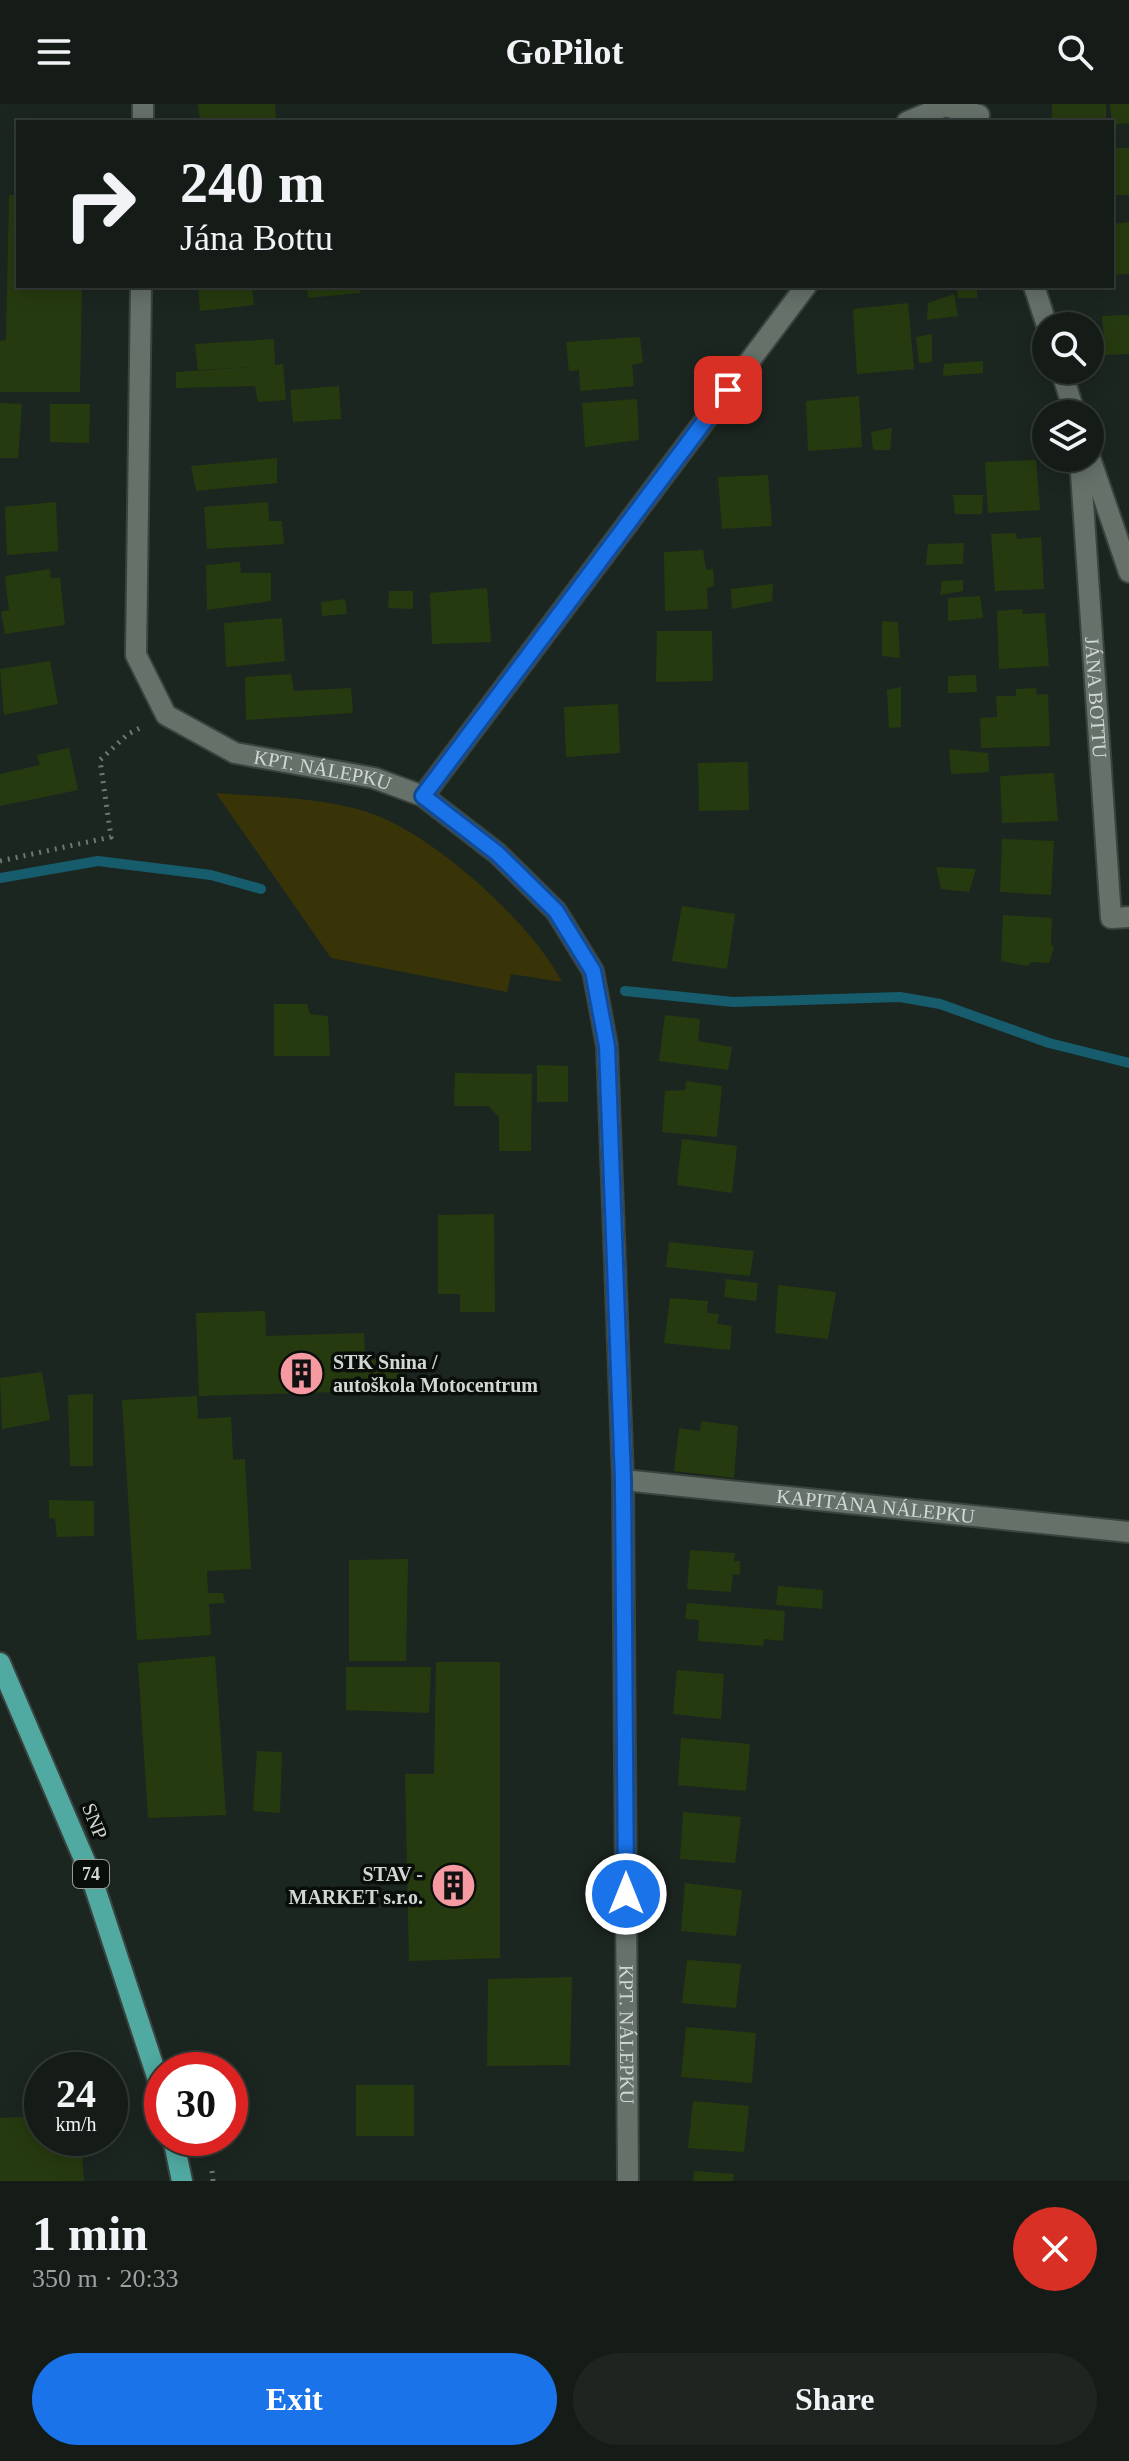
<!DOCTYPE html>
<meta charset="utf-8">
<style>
:root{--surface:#151c18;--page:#1e2521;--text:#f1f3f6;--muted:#9da1a2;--line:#343a37;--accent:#1a73e8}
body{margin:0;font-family:"Times New Roman",serif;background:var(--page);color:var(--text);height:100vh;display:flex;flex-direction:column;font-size:30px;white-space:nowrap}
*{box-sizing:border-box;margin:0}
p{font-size:26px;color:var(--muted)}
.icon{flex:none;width:44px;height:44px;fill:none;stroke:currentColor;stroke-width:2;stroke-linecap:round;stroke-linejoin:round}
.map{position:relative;height:2077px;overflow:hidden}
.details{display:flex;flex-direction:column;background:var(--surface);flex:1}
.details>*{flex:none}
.guide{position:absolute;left:16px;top:16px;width:1098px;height:168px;border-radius:0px;box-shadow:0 4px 20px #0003,0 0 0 2px var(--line);background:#151c18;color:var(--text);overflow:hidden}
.fabs{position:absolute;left:1032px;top:208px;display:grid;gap:16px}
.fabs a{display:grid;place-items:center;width:72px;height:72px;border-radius:50%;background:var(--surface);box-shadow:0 4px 20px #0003,0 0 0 2px var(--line);font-size:40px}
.speed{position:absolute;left:24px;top:1948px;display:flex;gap:16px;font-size:40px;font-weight:700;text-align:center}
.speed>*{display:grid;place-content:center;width:104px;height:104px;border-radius:50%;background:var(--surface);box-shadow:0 4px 20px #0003,0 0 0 2px var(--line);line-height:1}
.speed small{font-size:20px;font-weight:400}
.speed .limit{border:12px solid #d22;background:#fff;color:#111}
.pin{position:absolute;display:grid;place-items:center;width:68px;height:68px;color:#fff;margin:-34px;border-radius:16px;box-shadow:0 4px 12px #0006}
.me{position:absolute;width:88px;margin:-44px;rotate:0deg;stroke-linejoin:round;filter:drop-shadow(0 0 6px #0008)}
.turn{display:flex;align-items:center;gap:28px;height:168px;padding:0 32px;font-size:36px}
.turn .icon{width:104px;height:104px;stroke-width:2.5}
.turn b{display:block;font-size:56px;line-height:68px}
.round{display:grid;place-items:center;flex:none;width:84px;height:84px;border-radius:42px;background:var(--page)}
.headline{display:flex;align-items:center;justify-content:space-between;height:136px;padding:0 32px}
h1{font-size:48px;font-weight:800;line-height:60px}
.cta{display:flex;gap:16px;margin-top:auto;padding:16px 32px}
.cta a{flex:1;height:92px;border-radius:48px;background:var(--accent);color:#fff;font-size:32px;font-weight:800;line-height:92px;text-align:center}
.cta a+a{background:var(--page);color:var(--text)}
header{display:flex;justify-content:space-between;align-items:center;height:104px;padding:0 32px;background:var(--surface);font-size:36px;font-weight:800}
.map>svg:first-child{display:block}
.green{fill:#393408}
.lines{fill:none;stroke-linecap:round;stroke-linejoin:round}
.stream{stroke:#165c6c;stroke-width:10}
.building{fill:#263a0f}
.minor-casing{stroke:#3b433e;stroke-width:24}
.major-casing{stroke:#3b433e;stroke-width:24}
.path{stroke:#6f7772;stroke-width:5;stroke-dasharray:2 6;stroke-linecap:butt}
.minor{stroke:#66716a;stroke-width:20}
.major{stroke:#50aaa1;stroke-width:20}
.route-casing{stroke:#114b97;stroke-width:20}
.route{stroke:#1a73e8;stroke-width:14}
.labels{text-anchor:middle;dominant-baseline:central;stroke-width:7;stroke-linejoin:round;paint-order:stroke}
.shield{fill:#0a0e0b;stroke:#959b97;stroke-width:2}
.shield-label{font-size:18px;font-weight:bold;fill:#d1d7d3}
.street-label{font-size:20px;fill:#d1d7d3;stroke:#0a0e0b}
.poi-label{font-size:20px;font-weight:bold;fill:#d1d7d3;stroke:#0a0e0b;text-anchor:start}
</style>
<header><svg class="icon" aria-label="menu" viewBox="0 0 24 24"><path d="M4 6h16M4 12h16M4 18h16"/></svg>GoPilot<svg class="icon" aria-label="search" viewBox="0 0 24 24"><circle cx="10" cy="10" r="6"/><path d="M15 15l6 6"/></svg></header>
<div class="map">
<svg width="1129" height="2077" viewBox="0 0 1129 2077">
<rect width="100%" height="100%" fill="#1c2620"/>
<!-- green -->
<path class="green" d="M216,689c49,4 104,4 151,19 64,20 164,110 195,170l-51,-8 -4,18 -176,-34z"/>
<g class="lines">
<!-- stream -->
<path class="stream" d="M0,774l98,-17 113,14 50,14
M625,887l108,11 167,-5 40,7 109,39 80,20"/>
</g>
<!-- building -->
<path class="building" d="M198,0h77l1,18h-76z
M1052,0h54v18h-54z
M1110,0h19v19l-17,2z
M1112,44h17v47h-17z
M9,91h9v91h64l-2,106h-80v-51l6,-1z
M1129,118v52l-17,1v-51z
M198,182h54l2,19 -54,6z
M307,182h53v7l-52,5z
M977,184v10h-19l-1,-8z
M954,190l4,22 -31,4 1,-17z
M908,199l6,66 -57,5 -4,-65z
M1129,211v39l-24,1 -3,-39z
M932,230v28l-13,1 -3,-26z
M640,233l3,26 -11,2 2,21 -54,5 -1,-21 -10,1 -3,-29z
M274,235l1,26 8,-1 3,36 -28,2 -3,-16 -79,2v-16l77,-5 -55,3 -3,-26z
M983,257v12l-40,3 1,-12z
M339,282l2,33 -48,3 -3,-32z
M859,292l3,51 -54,4 -2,-50z
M637,295l2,41 -54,7 -3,-44z
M0,299l22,1 -4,54h-18z
M50,300h40l-1,39 -39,-1z
M892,324l-2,22h-17l-2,-18z
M277,354v25l-81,8 -5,-25z
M1036,356l4,50 -52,3 -3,-51z
M768,371l4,51 -50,3 -4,-52z
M953,391h30l-1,19h-27z
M56,398l2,49 -51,4 -2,-48z
M268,398l1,19h13l2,23 -77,5 -3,-42z
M1016,429l1,6 24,-2 3,52 -49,2 -4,-57z
M964,439l-1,21 -37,1 2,-21z
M703,446l3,20 7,-1 1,17 -7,2 1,21 -43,2 -1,-59z
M240,458l1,11h30v28l-64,9 -1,-45z
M50,465l1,9h9l5,47 -60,9 -4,-22 8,-2 -4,-34z
M963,476v11l-23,4 2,-14z
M773,480l-1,17 -40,8 -1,-20z
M487,484l4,54 -59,2 -2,-51z
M389,487h24v18l-25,-1z
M980,492l3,22 -35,3v-23z
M345,495l2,15 -25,2 -1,-14z
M1022,505l1,5 22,-1 4,53 -50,3 -2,-58z
M282,514l3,43 -59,6 -2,-44z
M882,517l16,1 2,36 -18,-2z
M657,527h55l1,50 -57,1z
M50,557l8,43 -54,11 -4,-46z
M291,570l3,17 57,-3 2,25 -107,7 -1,-43z
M976,571l1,17 -29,1v-17z
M901,583v40l-12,1 -2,-38z
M1036,584l1,7 11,-1 2,52 -69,2 -1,-30 17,-1 -1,-21h20v-7z
M618,600l2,49 -54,4 -2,-50z
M69,644l9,42 -78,16v-32l40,-9 -3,-10z
M949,645l39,4 1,19 -38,2z
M748,658l1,48 -50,1 -1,-48z
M1054,669l4,48 -56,2 -2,-47z
M1002,735l52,2 -3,54 -51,-3z
M936,763l40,2 -7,23 -28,-3z
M682,802l53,8 -8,55 -55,-8z
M1003,811l49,3 -1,26 3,4 -5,15 -17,-1 -4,4 -27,-5z
M274,900h33l3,10 18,2 2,40h-56z
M665,911l35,4 -2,22 34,6 -4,23 -69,-9z
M537,961l31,1v36h-31z
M455,969l77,1 -1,77h-32v-34l-11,-11h-34z
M686,977l36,5 -5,51 -55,-5 3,-41 20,-1z
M682,1035l55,7 -5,47 -55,-8z
M494,1110l1,98h-35v-18h-22v-79z
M669,1138l85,9 -4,25 -84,-9z
M726,1175l32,4 -2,18 -32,-4z
M778,1181l58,7 -8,47 -53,-6z
M670,1194l38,3 -1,12 12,1 -2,10 15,2 -2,24 -66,-7z
M265,1207l1,25 98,-3 1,25 40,-2 1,34 -207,6 -3,-83z
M42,1268l8,48 -48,9 -2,-51z
M93,1290v72h-23l-2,-71z
M197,1292l1,23 33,-2 2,43 12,-1 6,110 -44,2 1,22h15l2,10 -16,1 2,31 -74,5 -15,-240z
M701,1317l37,5 -4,52 -60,-7 5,-43 21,3z
M49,1396l45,1v35l-37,1 -2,-18 -6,-1z
M690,1446l45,3 -1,8h6v14l-7,-1 -2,18 -44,-3z
M408,1455l-2,102h-57v-101z
M778,1482l45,4 -1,19 -46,-4z
M687,1499l98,8 -2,30 -19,-2 -1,7 -65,-5 1,-21 -14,-1z
M215,1552l11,159 -78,3 -10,-155z
M436,1558h64v296l-91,3 -4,-187h29z
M346,1563h85l-2,46 -83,-3z
M677,1566l47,4 -3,45 -48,-5z
M681,1634l69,6 -4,47 -68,-6z
M257,1647l25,1 -2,61 -27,-2z
M683,1708l58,5 -6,46 -55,-4z
M685,1779l57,7 -6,46 -55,-5z
M687,1856l54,4 -5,44 -54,-5z
M572,1873l-2,88 -83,1 1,-87z
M686,1923l70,6 -4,50 -71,-6z
M356,1981h58v51h-58z
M693,1997l56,5 -5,46 -56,-4z
M42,2012v22h39l3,43h-84v-63z
M694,2067l40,3 -1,7h-40z"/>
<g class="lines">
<defs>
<g id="minor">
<path d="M143,18v-18"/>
<path d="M907,18l38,-16 34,9"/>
<path id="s1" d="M141,182l-5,369 30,60 69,38 139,25 49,18 74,57 59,58 37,60 14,75 16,434 5,701"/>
<path d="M1034,182l13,40"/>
<path d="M1061,266l14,44"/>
<path id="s2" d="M1080,354l31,460 18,-1"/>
<path d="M1090,354l39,114"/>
<path d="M423,692l383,-510"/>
<path id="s3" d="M623,1376l506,52"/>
</g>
<path id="major" d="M0,1559l90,210 72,219
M173,2034l9,43"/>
</defs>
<!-- minor casing -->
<use href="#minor" class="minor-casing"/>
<!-- major casing -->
<use href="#major" class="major-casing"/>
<!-- path -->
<path class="path" d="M0,757l111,-24 -11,-77 28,-26 16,-8
M212,2067l1,10"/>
<!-- minor -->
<use href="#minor" class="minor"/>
<!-- major -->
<use href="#major" class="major"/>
</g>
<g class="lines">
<defs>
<path id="route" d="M626,1790l-3,-414 -16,-434 -14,-75 -37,-60 -59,-58 -74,-57 305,-406"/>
</defs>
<!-- route casing -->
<use href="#route" class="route-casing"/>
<!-- route -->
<use href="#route" class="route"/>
</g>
<!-- icons -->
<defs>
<symbol id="building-disc" viewBox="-11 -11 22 22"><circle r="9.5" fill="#f49aa0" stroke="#0a0e0b"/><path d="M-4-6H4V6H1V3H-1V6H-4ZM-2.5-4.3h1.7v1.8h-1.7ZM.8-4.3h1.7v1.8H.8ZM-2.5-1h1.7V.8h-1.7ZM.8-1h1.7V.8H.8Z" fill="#111"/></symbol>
</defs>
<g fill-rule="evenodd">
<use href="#building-disc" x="276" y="1244" width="51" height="51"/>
<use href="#building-disc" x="428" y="1756" width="51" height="51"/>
</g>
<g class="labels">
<!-- shield labels -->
<rect class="shield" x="73" y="1756" width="36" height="28" rx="6"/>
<g class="shield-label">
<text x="91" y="1770">74</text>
</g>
<!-- street labels -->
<g class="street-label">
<text stroke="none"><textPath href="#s2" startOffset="240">JÁNA BOTTU</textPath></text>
<text stroke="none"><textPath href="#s1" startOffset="604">KPT. NÁLEPKU</textPath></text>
<text stroke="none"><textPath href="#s3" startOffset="254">KAPITÁNA NÁLEPKU</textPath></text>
<text transform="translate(95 1717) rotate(68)">SNP</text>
<text stroke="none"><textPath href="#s1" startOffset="2020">KPT. NÁLEPKU</textPath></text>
</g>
<!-- poi labels -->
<g class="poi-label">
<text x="333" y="1258">STK Snina /<tspan x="333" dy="23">autoškola Motocentrum</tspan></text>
<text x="423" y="1770" text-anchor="end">STAV -<tspan x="423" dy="23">MARKET s.r.o.</tspan></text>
</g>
</g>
</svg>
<div class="fabs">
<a><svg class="icon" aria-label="search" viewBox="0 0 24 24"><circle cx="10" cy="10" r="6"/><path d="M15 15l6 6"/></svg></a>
<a><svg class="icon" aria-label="layers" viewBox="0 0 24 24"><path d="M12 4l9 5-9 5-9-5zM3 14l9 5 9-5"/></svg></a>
</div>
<div class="speed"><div>24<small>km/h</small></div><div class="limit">30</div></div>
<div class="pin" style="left:728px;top:286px;background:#d93025"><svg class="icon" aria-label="arrive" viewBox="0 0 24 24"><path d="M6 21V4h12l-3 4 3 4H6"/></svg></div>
<svg class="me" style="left:626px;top:1790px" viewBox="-20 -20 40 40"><circle r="17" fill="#1a73e8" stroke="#fff" stroke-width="3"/><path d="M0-11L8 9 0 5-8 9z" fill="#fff"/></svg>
<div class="guide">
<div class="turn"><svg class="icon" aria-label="right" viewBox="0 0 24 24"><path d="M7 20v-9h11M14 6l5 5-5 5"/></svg><div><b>240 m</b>Jána Bottu</div></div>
</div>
</div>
<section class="details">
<div class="headline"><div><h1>1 min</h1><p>350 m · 20:33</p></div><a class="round" style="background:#d93025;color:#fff"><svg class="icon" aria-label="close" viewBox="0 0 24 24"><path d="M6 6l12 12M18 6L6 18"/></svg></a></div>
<div class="cta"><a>Exit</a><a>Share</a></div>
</section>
